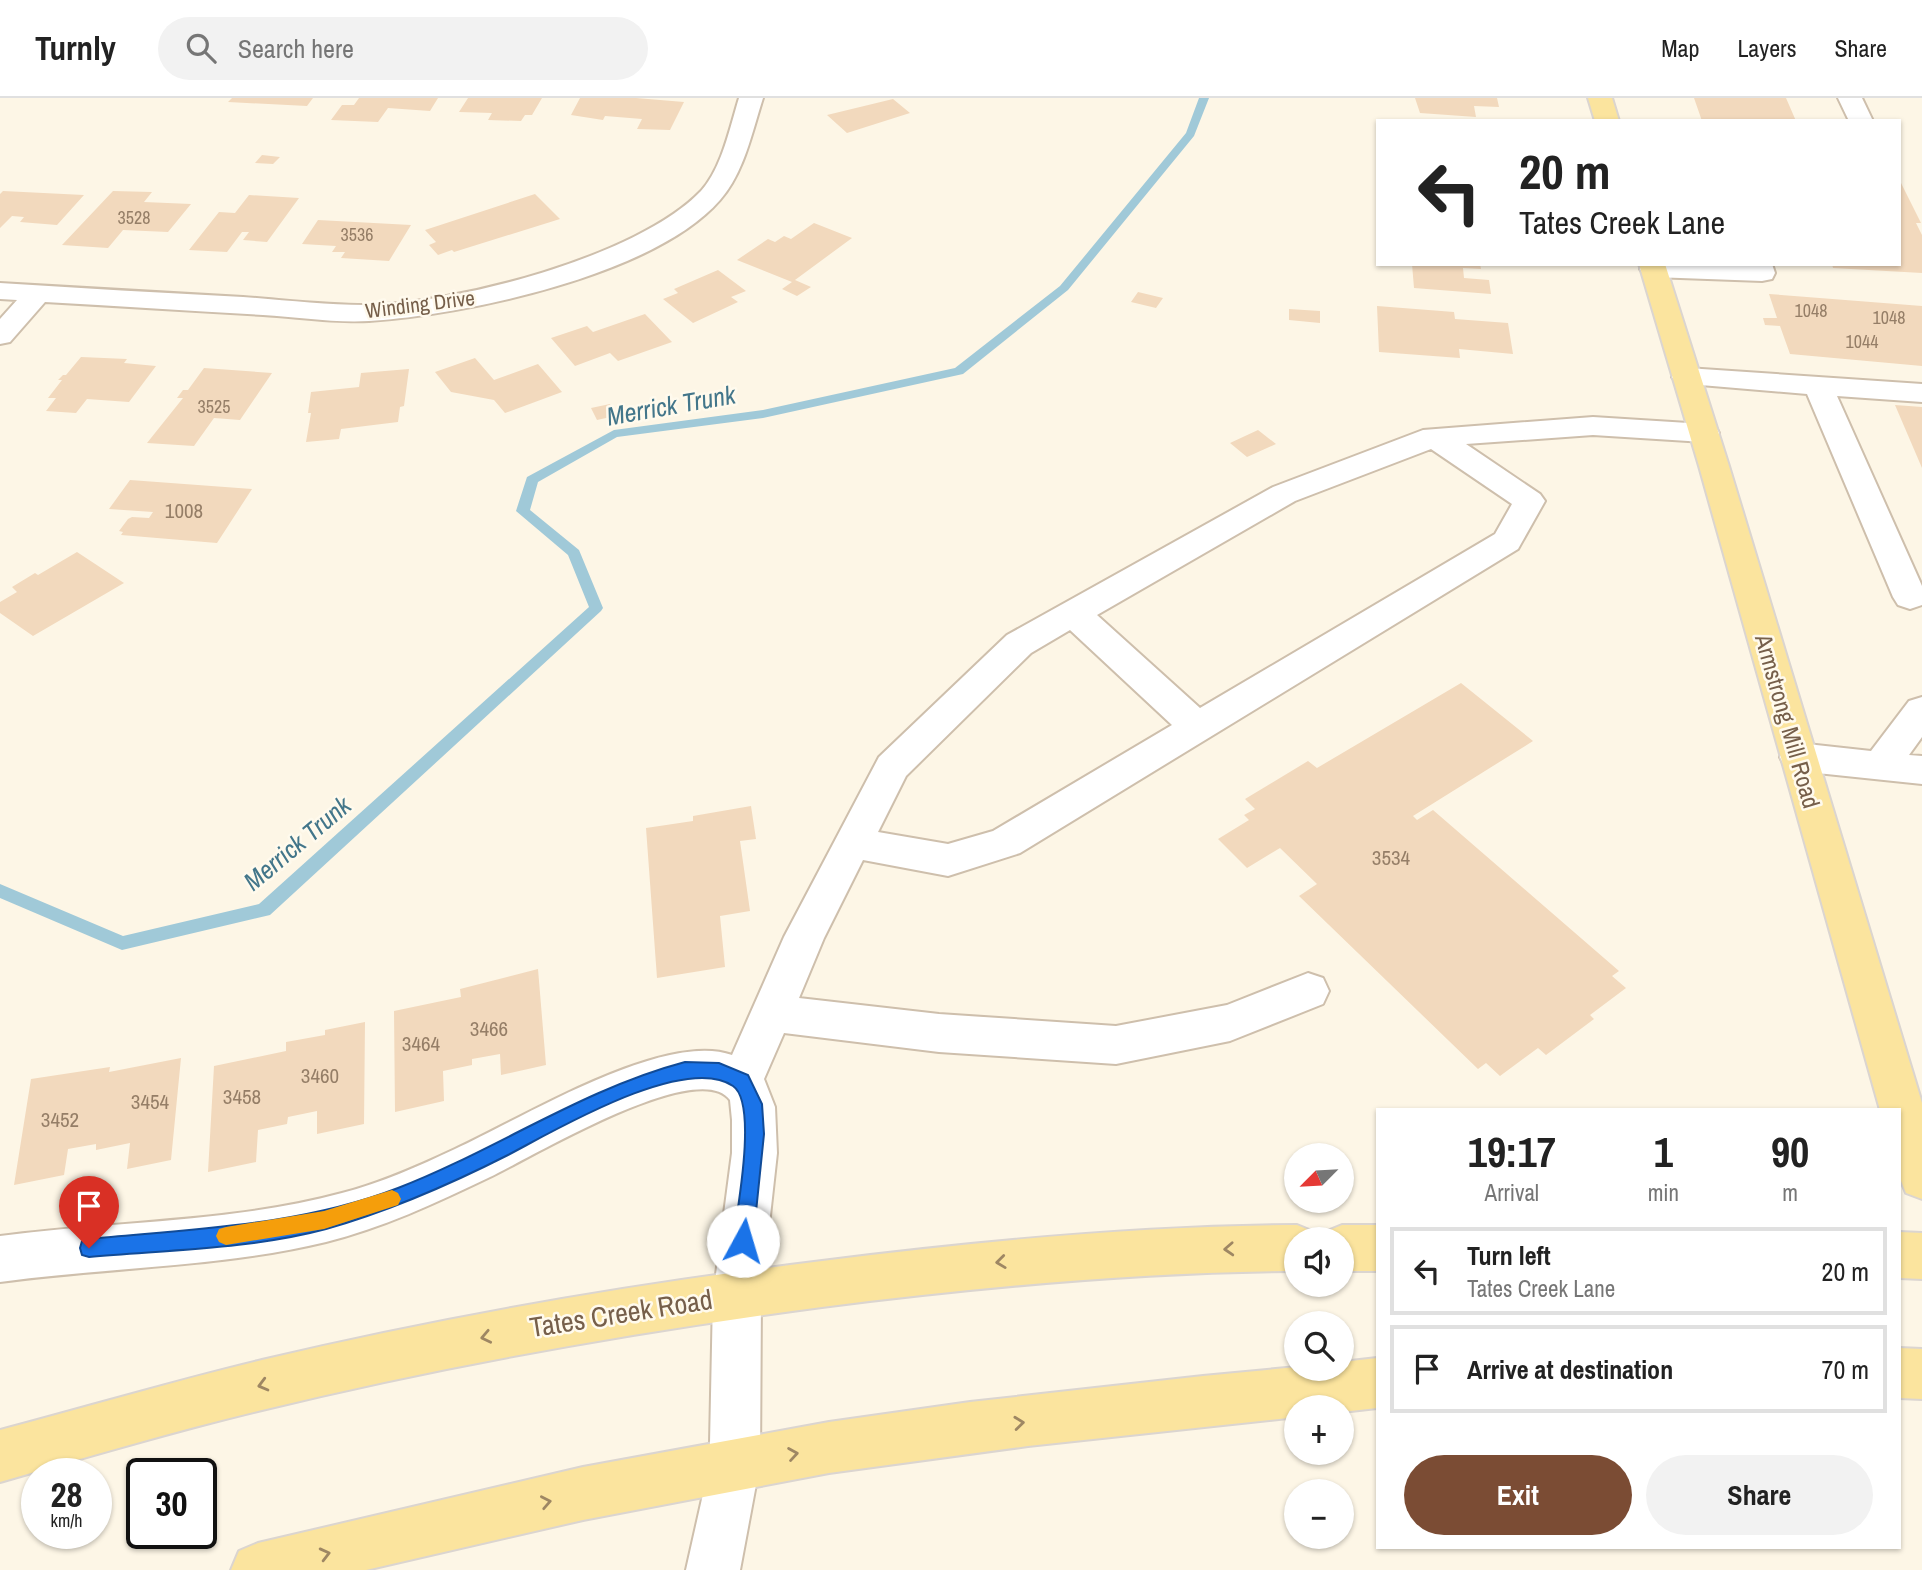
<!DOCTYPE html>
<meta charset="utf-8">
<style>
:root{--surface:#fff;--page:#f2f2f2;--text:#222;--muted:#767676;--line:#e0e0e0;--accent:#7b4c34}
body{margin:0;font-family:"Archivo Narrow",sans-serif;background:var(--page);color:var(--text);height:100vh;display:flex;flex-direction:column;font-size:26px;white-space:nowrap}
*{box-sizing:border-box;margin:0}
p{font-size:23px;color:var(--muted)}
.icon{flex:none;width:38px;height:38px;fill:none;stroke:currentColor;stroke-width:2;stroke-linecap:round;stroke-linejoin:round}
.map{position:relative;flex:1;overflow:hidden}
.panel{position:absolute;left:1376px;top:1010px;width:525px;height:441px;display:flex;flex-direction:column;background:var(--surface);border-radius:0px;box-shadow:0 2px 5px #0004}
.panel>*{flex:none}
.top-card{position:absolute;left:1376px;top:21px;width:525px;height:147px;border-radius:0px;box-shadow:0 2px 5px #0004;background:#fff;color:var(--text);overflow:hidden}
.needle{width:46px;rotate:246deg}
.fabs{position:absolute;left:1284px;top:1045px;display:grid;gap:14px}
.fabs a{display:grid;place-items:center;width:70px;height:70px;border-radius:50%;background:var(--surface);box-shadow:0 2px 5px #0004;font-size:35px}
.speed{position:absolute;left:21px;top:1360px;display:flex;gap:14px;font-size:35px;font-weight:700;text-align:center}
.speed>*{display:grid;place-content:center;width:91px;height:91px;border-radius:50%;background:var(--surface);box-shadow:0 2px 5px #0004;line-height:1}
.speed small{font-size:18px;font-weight:400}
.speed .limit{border:4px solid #111;border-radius:10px;background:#fff;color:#111}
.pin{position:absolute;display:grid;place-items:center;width:60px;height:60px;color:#fff;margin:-72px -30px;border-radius:50% 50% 50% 0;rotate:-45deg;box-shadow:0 0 7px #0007}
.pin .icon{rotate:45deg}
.me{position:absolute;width:77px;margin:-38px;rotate:6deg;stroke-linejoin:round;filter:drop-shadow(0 0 5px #0008)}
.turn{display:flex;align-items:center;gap:24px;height:147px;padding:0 28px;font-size:32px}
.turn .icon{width:91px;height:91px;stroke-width:2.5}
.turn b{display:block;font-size:49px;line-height:60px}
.eta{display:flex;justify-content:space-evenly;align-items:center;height:119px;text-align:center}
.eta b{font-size:42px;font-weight:700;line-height:49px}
.primary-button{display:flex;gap:14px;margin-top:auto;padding:14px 28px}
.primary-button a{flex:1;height:80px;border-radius:42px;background:var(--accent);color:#fff;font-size:28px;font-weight:700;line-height:80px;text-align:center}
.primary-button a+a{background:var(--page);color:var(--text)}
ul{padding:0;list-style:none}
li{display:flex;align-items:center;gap:21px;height:88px;margin:0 14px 10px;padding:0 14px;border:4px solid var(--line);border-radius:0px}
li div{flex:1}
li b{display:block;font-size:26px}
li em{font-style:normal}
header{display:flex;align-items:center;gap:42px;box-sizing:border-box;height:98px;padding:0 35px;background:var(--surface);border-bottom:2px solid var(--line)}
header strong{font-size:33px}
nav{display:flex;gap:38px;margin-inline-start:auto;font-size:24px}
.search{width:490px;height:63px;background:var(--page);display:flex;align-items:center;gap:18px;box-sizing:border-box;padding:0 24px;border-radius:38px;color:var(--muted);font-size:26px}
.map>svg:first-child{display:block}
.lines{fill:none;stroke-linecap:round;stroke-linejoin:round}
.stream{fill:#a0c9d8;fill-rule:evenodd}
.building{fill:#f2d9bd}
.minor-casing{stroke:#cebfac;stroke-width:4}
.major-casing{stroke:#dbd5d0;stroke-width:4}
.minor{fill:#fff;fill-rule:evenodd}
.major{fill:#fbe49e;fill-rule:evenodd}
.oneway{stroke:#9e8763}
.route{fill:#1a73e8;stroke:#114b97;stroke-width:2}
.slow{fill:#f59e0b}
.labels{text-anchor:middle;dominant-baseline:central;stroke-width:5;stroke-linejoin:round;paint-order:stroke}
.far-number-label{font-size:18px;fill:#957e67}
.far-street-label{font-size:21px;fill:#765f4a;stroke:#fffaed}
.number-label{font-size:21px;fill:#957e67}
.street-label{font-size:24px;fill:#765f4a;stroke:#fffaed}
.water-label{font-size:26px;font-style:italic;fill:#43768a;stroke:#fffaed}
.near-street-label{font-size:28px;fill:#765f4a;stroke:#fffaed}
</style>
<header>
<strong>Turnly</strong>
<div class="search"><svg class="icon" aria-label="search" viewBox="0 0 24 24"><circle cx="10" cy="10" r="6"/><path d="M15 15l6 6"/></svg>Search here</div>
<nav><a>Map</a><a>Layers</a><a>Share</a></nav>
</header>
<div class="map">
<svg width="1922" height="1472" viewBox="0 0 1922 1472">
<rect width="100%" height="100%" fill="#fdf6e6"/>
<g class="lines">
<!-- stream -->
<path class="stream" d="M1199,0h10l-15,38 -126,154 -105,84 -200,44 -146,19 -79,45 -8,28 49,40 24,58 -2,3 -331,304 -148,35 -122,-52v-14l123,52 136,-32 330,-297 -21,-52 -52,-44 11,-34 87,-47 149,-20 192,-42 105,-82 126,-153z"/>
</g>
<!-- building -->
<path class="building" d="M232,0h81l-6,8 -79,-4z
M359,0h79l-8,13 -42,-3 -10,14 -47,-2 11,-15h12z
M468,0h74l-10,17h-7l-4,6 -33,-1 4,-7 -33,-1z
M580,0h56l48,4 -14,28 -33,-1 5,-10 -37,-3 -2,4 -32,-5z
M1415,0h82l2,9 -25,-1 2,11 -56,-4z
M1694,0h92l10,23h-94z
M893,1l17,14 -63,20 -20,-18z
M262,57l18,2 -7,7 -18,-1z
M1899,81l22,44h-5l6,12v38l-89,-5 -1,-4h67z
M3,93l81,4 -27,30 -37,-3 4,-5 -12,-1 -12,12v-34z
M113,93l39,1 -8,10 47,2 -23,28 -45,-2 -15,18 -46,-3z
M535,96l25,25 -106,33 -2,-2 -14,5 -9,-10 7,-3 -11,-12z
M249,97l50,3 -32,44 -24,-2 6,-8h-7l-15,20 -38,-2 30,-38 16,1z
M318,122l93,5 -22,36 -48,-3 4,-6h-13l4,-6 -34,-2z
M814,125l38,15 -57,42 16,7 -14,9 -15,-7 10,-7 -55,-22 31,-21 7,3 9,-6 7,3z
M1412,166h68l1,5 -18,-1 1,10 25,2 2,14 -77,-6z
M718,172l28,21 -15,6 7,5 -45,21 -30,-24 15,-6 -4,-4z
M1138,194l25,6 -7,10 -25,-6z
M1769,196l153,12v60l-132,-12 -10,-28 -15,-1 -2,-7h14z
M1377,208l77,6 1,7 53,4 5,31 -54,-5 1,9 -81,-6z
M1289,211l31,2v12l-31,-3z
M645,216l27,28 -54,19 -8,-8 -35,13 -24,-28 36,-12 6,6z
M81,259l46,2 -3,4 32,3 -27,36 -42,-3 -11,14 -30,-2 10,-13h-8l14,-18h-4l5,-5h3z
M475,260l19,22 44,-16 24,28 -57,21 -11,-13 -43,-8 -16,-20z
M204,270l68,5 -32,47 -26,-2 -20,28 -47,-3 36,-45h-6l6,-8h5z
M409,271l-5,37 -4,1 -2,15 -57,7 -2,10 -33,3 5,-29h-3l3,-21 48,-5 2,-14z
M610,306l5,12 -18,4 -6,-12z
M1895,307l27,2v61z
M1258,332l18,14 -29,13 -17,-14z
M130,382l122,9 -35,54 -96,-8 2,-3 -4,-1 9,-12 4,-2 17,1 4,-6 -44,-3z
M77,454l47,31 -91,53 -33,-23v-11l17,-10 -5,-5 23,-14 3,2z
M1461,585l72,58 -120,75 4,4 16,-10 186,161 -7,5 14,12 -36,27 4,4 -48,36 -8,-7 -38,28 -14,-13 -8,6 -179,-173 18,-12 -37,-36 -33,20 -29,-29 31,-19 -5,-5 11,-6 -10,-10 63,-38 9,7z
M751,708l5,33 -16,2 10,70 -30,5 5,51 -68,11 -11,-150 47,-7v-5z
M538,871l8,96 -45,10 -1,-21 -28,5v6l-29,6 1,30 -49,11 -1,-101 67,-14 -1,-8z
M365,924l-1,102 -47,10v-23l-29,6 -1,7 -29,6 -2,32 -48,10 6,-106 72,-15v-9l39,-7v-5z
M181,960l-10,102 -44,9 3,-26 -34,7v-6l-28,5 -4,26 -50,10 17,-106 79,-12 -1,5z"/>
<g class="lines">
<defs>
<path id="minor" d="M739,0h24c-11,34 -19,75 -43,102 -65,75 -255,115 -351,121 -35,2 -72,-4 -106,-6 -73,-4 -145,-9 -218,-13l-35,40 -10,2v-25l17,-19 -17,-1v-16c81,5 162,10 243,14 41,3 82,8 122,8 90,-1 273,-48 336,-114 21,-23 29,-64 38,-93z
M1838,0h24l11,23h-24z
M1643,166h129l3,9 -3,6 -10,2 -109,-4 -9,-2 -4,-6z
M1687,270l235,16v18l-85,-6 85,190v19l-12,4 -12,-4 -5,-8 -86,-203 -130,-11 -5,-6 5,-6z
M1593,319l111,7 11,2 4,7 -4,7 -11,2 -111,-7 -127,9 74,50 5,7 -27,48 -498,304 -72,23 -85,-16 -39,78 -25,60 140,16 177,12 111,-21 81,-32 15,5 6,13 -6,13 -93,37 -114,23 -177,-12 -155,-19 -20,46 11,28 2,46 -16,144 -1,166 -20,107h-54l18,-80 6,-47 3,-146 19,-144v-33l-2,-20c-32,-44 -203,60 -242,78 -52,25 -106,50 -162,64 -107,26 -218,25 -326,40v-46c113,-15 231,-13 342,-43 39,-10 77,-27 113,-44 64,-29 209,-119 277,-94l52,-118 95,-180 128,-122 266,-148 150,-57zM1431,351l81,55 -17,30 -295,174 -103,-93 198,-114zM1070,532l102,95 -179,106 -45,13 -70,-12 28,-56 125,-123z
M1922,599v40l-13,18 13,1v28l-124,-13 -13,-4 -5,-10 5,-10 13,-4 73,8 38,-50z"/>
<path id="major" d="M1588,0h24l7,23h-24z
M1639,166h26l64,202 193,637v96l-16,-6 -7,-17v-66h-19l-181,-644z
M1297,1127l17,7 3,7h-20v32c-159,1 -318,16 -475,36 -188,25 -376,58 -560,103 -88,21 -175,47 -262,72v-52c87,-23 174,-49 262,-70 185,-44 372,-76 560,-99 158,-20 316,-35 475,-36z
M1342,1127h35v46h-35v-32h-20l3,-7z
M1899,1134l23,1v46l-23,-1z
M1899,1250l23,1v50l-23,-1z
M1377,1260v50l-35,4v-5h-45v10l-269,29 -199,27 -246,47 -217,50h-135l8,-19 19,-8 325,-76 246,-45 141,-20 233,-26 94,-9 45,1v-6z"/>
</defs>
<!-- minor casing -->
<use href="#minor" class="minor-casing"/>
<!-- major casing -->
<use href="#major" class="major-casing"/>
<!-- minor -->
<use href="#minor" class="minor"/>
<!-- major -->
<use href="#major" class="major"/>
</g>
<!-- one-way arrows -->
<defs><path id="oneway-chevron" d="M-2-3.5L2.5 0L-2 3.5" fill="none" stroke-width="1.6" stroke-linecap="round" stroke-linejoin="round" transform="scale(1.75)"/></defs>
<g class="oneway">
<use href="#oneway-chevron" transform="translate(1229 1151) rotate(177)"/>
<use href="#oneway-chevron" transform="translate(1001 1164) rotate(173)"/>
<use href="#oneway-chevron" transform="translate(486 1239) rotate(168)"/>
<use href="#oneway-chevron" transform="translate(263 1287) rotate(165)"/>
<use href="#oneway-chevron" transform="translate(1019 1325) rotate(-6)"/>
<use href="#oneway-chevron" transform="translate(793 1356) rotate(-9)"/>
<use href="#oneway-chevron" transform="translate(546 1404) rotate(-11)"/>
<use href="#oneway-chevron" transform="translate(325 1456) rotate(-14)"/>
</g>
<!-- route -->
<path class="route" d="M685,964l34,1 29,12 14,29 2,30 -11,107 -3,7 -7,2 -7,-2 -3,-7c4,-29 25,-138 0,-155 -48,-33 -179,45 -225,69 -59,30 -119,56 -182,74 -74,20 -160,21 -237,28l-7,-2 -2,-7 2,-7 7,-2c104,-10 211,-13 309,-51 98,-38 185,-99 287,-126z"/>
<!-- slow -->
<path class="slow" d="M392,1092l6,3 3,6 -3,6 -74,24 -98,16 -7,-3 -3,-6 3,-7 7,-2 98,-16z"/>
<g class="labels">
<!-- far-number labels -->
<g class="far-number-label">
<text x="134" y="119">3528</text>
<text x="357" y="136">3536</text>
<text x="1811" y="212">1048</text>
<text x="1889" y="219">1048</text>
<text x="1862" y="243">1044</text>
<text x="214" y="308">3525</text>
</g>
<!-- far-street labels -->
<g class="far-street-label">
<text transform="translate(420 206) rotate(-7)">Winding Drive</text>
</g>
<!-- number labels -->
<g class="number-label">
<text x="184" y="412">1008</text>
<text x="1391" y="759">3534</text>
<text x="489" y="930">3466</text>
<text x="421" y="945">3464</text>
<text x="320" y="977">3460</text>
<text x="242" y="998">3458</text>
<text x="150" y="1003">3454</text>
<text x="60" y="1021">3452</text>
</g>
<!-- street labels -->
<g class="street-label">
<text transform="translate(1788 623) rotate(74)">Armstrong Mill Road</text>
</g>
<!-- water labels -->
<g class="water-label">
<text transform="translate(671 307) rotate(-10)">Merrick Trunk</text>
<text transform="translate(297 745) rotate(-40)">Merrick Trunk</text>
</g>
<!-- near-street labels -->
<g class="near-street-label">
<text transform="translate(621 1215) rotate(-9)">Tates Creek Road</text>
</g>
</g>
</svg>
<div class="fabs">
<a><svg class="needle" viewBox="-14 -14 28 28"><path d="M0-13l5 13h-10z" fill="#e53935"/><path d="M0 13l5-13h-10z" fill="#767676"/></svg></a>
<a><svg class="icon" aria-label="sound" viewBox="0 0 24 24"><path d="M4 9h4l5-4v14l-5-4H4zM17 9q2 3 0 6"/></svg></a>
<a><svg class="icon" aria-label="search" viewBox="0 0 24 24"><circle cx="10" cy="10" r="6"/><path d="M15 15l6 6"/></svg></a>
<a>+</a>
<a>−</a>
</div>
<div class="speed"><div>28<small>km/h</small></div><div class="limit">30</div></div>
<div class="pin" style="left:89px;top:1150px;background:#d93025"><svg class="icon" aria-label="arrive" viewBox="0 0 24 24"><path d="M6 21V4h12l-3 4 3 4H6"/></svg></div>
<svg class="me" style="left:743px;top:1143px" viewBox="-20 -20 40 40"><circle r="19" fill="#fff"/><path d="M0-13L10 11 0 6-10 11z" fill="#1a73e8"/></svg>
<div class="top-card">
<div class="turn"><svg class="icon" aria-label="left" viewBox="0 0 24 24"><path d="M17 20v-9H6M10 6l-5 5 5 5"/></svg><div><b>20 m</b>Tates Creek Lane</div></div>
</div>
<section class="panel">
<div class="eta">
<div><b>19:17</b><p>Arrival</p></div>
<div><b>1</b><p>min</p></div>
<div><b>90</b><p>m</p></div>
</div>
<ul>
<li><svg class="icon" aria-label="left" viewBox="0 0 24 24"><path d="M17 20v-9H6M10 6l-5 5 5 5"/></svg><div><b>Turn left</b><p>Tates Creek Lane</p></div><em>20 m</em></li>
<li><svg class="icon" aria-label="arrive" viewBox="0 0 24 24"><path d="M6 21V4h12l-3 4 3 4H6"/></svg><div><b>Arrive at destination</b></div><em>70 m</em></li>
</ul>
<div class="primary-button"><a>Exit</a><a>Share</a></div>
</section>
</div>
